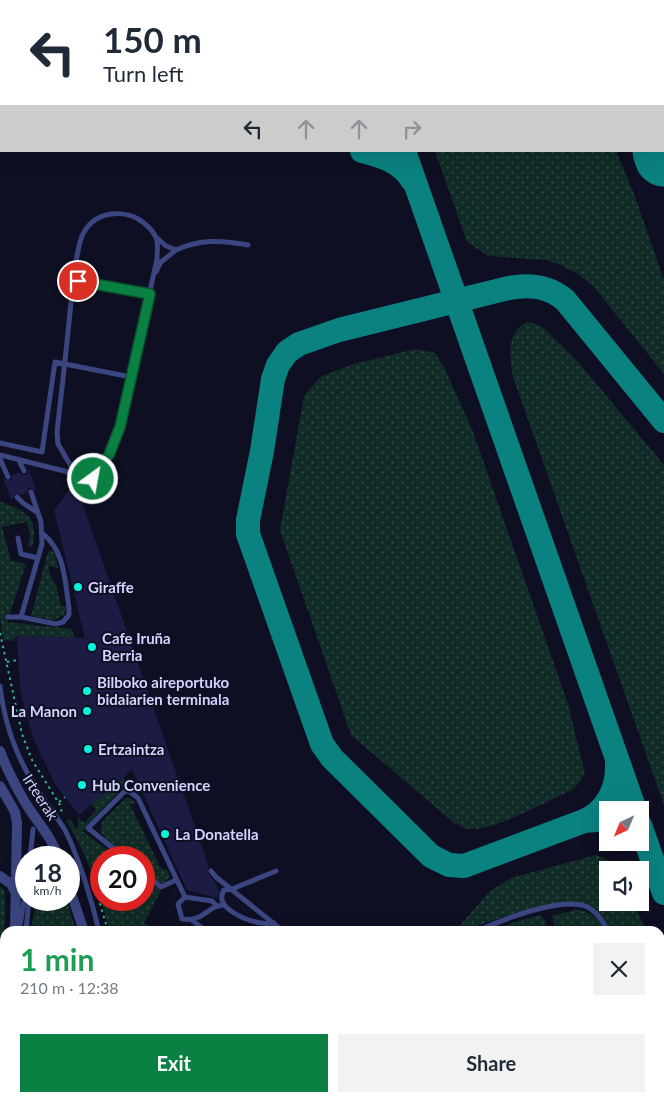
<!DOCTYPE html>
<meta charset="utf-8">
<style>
:root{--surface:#fff;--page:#f2f2f3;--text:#1f2937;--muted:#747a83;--accent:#0b8043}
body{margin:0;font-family:Lato,sans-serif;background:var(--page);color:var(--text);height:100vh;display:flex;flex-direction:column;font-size:19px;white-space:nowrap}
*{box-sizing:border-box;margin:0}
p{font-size:16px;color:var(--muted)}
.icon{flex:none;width:28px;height:28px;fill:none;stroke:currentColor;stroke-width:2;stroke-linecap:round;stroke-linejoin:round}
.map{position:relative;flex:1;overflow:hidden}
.details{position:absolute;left:0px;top:926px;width:665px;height:176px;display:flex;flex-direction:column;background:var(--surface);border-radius:15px 15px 0 0;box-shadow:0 5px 20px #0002}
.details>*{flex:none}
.hud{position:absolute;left:0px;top:0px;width:665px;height:152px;box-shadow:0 5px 20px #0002;background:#fff;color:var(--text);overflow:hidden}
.needle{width:32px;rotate:224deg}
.fabs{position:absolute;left:599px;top:801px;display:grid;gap:10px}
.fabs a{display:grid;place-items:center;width:50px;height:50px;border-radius:0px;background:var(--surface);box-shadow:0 5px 20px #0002;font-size:25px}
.speed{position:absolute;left:15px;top:846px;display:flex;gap:10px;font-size:25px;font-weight:700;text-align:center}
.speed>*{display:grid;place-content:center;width:65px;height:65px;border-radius:50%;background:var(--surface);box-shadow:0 5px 20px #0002;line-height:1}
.speed small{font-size:12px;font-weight:400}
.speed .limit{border:8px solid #d22;background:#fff;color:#111}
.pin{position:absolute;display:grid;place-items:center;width:42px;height:42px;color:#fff;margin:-21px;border:2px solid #fff;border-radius:50%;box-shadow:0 1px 5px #0007}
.me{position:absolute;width:55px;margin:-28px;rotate:32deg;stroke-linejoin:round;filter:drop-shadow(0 0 4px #0008)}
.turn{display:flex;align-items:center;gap:18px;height:105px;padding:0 20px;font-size:22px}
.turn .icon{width:65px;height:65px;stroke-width:2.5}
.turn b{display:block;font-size:35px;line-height:42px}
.lanes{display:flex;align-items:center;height:48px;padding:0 20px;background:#0003;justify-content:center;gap:25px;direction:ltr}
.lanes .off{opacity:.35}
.round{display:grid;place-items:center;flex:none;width:52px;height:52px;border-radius:0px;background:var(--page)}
.summary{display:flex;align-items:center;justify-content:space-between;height:85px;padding:0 20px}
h1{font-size:30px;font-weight:700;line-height:38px;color:#1e9e55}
.cta{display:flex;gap:10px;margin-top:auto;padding:10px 20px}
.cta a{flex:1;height:58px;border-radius:0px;background:var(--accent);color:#fff;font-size:20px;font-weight:700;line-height:58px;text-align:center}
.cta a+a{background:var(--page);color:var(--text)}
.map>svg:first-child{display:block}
.grass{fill:url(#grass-dots)}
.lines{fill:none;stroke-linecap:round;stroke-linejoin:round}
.taxiway{stroke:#0a8280;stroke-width:24}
.runway{stroke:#0a8280;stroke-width:59}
.building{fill:#1b1b43}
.path{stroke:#32b191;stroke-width:2;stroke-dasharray:2.5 4;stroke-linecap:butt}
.service{stroke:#3b4580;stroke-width:5}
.minor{stroke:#3b4580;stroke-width:10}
.route-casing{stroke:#07532c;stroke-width:12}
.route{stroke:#0b8043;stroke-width:9}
.poi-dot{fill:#06f4de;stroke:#0e0f22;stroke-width:2}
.labels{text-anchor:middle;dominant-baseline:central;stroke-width:4;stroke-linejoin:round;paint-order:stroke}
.poi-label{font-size:15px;font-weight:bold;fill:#d1d4fe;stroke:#0e0f22;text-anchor:start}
.street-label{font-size:15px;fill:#d1d4fe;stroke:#0e0f22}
</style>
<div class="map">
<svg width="664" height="1102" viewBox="0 0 664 1102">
<defs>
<pattern id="grass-dots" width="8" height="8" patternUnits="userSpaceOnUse" patternTransform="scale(1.25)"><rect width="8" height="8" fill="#112c26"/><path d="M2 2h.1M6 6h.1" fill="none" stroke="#334a47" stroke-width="1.8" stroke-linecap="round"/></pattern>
</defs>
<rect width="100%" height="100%" fill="#0e0f22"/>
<!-- grass -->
<path class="grass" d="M382,0h135l1,1h-135z
M435,151h181l18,43 30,86v94l-71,-88 -17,-13 -15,-8 -15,-5 -58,-4 -21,-14z
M527,322l7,1 11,6 35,35 84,101v340l-151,-428c-3,-21 -8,-43 14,-55z
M415,349l20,4 9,14 28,62 96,275 17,70 -7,10 -6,6c-25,11 -72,38 -98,39 -8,0 -15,-3 -21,-7l-102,-87 -71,-205 24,-134 16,-19 31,-12z
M0,501c25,11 40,15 32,46h-4l2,-12 -3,-13 -25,5 9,34 15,3 -19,58 64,7 4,9 -58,-2 -3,3 1,2 -12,-1 -3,-22z
M49,551h3l3,3 3,14 -10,-2 5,17 3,1 5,21 6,2 -3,8 -10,5 -23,-4 16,-61z
M123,777l4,6 -45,48 35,26 -16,1v42h43v-23l17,14 -17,32 10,5 -1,3h-43c-11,-38 -22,-77 -44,-110l4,-2 5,9 3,1v-12l6,6 12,-13 -5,-6z
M126,798h4l6,5 -6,1 30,63 8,4 2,6 -7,6 -6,-2 -13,-11v-12l-16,-1 -18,-13 -9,-12 1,-10z
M596,855c10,3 15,7 22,15h-10v32l26,1 12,28h-36c-8,-19 -15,-23 -35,-25 -33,-4 -59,7 -90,17 -14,5 -14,8 -30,8l34,-39 22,-14z
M0,886l5,5v10l-1,111 -4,12z
M36,900h31l9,31h-45z
M576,909c15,3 23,9 30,22h-51l-3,-16 17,-3z
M541,915l5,7 1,9h-55l22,-9z
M660,969l4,12v102l-4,-12z
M660,1087l4,15h-141l-2,-4h139z
M17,1098h71l-6,4h-81z
M400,1098h108l3,4h-122z"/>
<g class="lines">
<!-- taxiway -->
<path class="taxiway" d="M351,0v1
M563,0l1,1
M0,101l1,-1
M362,151c19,5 39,10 50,29
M404,151l231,659
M658,151l6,12
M608,819l-24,2 -120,45 -15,-1 -18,-9 -99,-98 -10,-14 -74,-210v-14l14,-69 11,-72 5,-14 9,-13 12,-8 40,-14 170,-42c21,-4 39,-2 56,12l99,121
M584,821c23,-10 34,-33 33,-57
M640,825l24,68"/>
<!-- runway -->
<path class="runway" d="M609,0l1,1
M662,151l2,6"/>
</g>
<!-- building -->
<path class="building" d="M28,469h1l7,21 -7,-2 -2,5 -6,2 -6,-2 -2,5 -2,1 -8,-21 6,3 3,-2v-4l8,-3 2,3h4l2,-2z
M75,482l-1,9 2,3h3l130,373 -2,5 8,10 4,10 -2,6 -30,-8 -55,-120 -53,45 -24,-31 -20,-42 -10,-31 -5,-23 -3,-52 68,2 -31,-128z"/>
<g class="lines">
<!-- path -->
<path class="path" d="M0,633l22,101 10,26 28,45 2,8
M7,662l10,-2
M59,802l6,-5
M98,897l10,34
M0,1101l13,-3"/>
<!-- service -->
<path class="service" d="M211,0v1
M0,51l1,-1
M176,250c24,-11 46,-10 72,-5
M156,272l5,-10 15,-12 -10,-4 -9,-8
M74,280l76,14
M0,443l42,9 13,-90 76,15
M0,455l72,18
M72 471a12 12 0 1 1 24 0a12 12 0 1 1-24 0Z
M0,459l8,18
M18,459l6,12
M72,468l-14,-24 -1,-12c5,-44 10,-87 14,-130 2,-16 5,-55 12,-68 12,-24 44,-26 62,-10 5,4 10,10 12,16 1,5 0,13 0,19l-37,168 -11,28 -13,16
M78,490l1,-8
M17,497l6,6 15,10
M18,538l3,16 17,4
M8,617h13l35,7 7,-2 6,-7v-7c-4,-26 -4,-57 -26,-74
M21,617l21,-73 -1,-22 -10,-30
M0,686c4,35 16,70 35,100 9,15 21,29 30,44 14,28 27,71 34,101
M30,858l3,-29
M125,858l-37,-30 36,-36 5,-1 9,7 47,99
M211,871l5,6 67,54
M144,873l17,14 15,-7
M216,905l-4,-4 -27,-4 -7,7 4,15c23,3 23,-12 41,-14
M193,921l13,10
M274,923c-4,0 -9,1 -13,0 -13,-2 -49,-15 -37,-33l8,-1 44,-18
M19,931l7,-42
M26,931l3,-31
M477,931c25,-11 82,-34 108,-25 10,4 19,15 22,25
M0,1070l5,-7
M0,1074l5,-2
M660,1081l4,11
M216,1098l1,4
M266,1098l2,4
M517,1098l2,4
M381,1102l11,-4"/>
<!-- minor -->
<path class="minor" d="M0,751c7,19 16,36 26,53 12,19 25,32 33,54
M0,786l15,26 2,11 -2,108
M0,876l11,8 5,9
M69,887l15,44
M0,1041l5,-10
M0,1090l5,-1"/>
</g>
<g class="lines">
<defs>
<path id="route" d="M78,281l72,13 -30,133 -11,28 -13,16 -3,8"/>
</defs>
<!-- route casing -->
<use href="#route" class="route-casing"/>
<!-- route -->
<use href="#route" class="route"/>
</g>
<!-- markers -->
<g class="poi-dot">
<circle cx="78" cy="587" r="5"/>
<circle cx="92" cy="647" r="5"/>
<circle cx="87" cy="691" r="5"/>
<circle cx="87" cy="711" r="5"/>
<circle cx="88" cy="749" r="5"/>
<circle cx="82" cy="785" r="5"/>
<circle cx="165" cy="834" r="5"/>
</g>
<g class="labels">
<!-- poi labels -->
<g class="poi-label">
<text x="88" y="587">Giraffe</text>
<text x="102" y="638">Cafe Iruña<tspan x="102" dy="17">Berria</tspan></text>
<text x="97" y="682">Bilboko aireportuko<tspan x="97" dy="17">bidaiarien terminala</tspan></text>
<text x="77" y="711" text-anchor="end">La Manon</text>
<text x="98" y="749">Ertzaintza</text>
<text x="92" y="785">Hub Convenience</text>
<text x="175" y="834">La Donatella</text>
</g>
<!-- street labels -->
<g class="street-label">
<text transform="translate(41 797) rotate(57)">Irteerak</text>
</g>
</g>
</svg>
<div class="fabs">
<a><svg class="needle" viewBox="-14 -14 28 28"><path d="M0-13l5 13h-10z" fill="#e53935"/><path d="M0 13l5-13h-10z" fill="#747a83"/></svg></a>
<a><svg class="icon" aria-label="sound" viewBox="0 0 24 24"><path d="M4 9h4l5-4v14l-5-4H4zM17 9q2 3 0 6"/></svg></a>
</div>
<div class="speed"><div>18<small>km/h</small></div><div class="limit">20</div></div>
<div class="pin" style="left:78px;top:281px;background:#d93025"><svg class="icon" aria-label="arrive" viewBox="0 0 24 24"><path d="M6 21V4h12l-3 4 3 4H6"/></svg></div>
<svg class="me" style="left:93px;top:479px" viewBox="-20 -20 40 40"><circle r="17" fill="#0b8043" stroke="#fff" stroke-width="3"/><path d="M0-11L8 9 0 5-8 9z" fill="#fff"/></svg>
<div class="hud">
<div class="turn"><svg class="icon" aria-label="left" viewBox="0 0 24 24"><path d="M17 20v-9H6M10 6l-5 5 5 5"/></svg><div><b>150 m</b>Turn left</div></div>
<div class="lanes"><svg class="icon" aria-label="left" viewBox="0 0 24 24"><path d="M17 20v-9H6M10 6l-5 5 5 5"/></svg><svg class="icon off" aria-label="ahead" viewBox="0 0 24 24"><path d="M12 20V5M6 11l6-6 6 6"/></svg><svg class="icon off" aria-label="ahead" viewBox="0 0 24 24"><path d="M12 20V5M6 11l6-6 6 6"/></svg><svg class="icon off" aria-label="right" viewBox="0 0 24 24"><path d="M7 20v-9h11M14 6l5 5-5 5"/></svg></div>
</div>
<section class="details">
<div class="summary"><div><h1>1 min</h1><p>210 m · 12:38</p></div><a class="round"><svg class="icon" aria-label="close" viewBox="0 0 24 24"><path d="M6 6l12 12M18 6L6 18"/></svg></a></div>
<div class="cta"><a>Exit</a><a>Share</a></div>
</section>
</div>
